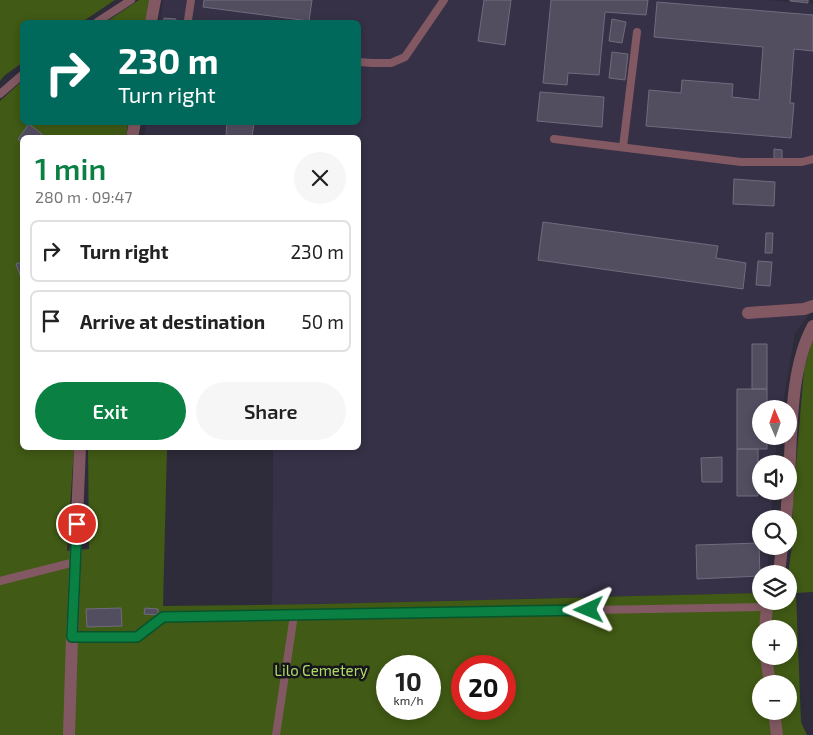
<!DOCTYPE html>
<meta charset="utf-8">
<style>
:root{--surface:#fff;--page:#f6f6f6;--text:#222;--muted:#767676;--line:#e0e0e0;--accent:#0b8043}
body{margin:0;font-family:"Exo 2",sans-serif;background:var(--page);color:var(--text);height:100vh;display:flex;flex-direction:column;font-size:19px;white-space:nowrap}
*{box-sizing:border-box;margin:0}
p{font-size:16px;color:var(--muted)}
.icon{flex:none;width:28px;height:28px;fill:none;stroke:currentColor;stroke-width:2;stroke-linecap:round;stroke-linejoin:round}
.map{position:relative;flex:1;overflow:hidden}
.sheet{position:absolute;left:20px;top:135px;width:341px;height:315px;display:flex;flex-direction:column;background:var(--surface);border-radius:8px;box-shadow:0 2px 8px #0003}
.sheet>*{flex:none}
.hud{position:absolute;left:20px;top:20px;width:341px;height:105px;border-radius:8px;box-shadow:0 2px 8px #0003;background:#00695c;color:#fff;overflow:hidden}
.needle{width:32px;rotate:358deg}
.tools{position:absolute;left:752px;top:400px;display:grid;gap:10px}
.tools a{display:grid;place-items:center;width:45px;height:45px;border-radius:50%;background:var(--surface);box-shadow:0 2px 8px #0003;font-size:25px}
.speed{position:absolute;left:376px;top:655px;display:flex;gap:10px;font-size:25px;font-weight:700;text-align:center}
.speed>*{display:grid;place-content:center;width:65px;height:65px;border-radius:50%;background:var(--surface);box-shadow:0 2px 8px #0003;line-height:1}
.speed small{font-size:12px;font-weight:400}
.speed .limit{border:8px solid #d22;background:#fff;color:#111}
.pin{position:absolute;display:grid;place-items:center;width:42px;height:42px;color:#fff;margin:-21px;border:2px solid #fff;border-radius:50%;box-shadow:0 1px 5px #0007}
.me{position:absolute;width:55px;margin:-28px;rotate:269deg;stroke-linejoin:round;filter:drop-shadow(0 0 4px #0008)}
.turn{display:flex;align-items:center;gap:18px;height:105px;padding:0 15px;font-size:22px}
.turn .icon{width:65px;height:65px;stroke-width:2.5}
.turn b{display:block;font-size:35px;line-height:42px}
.round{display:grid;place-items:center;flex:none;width:52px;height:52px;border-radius:26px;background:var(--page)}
.head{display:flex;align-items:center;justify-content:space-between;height:85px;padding:0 15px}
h1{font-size:30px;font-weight:600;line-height:38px;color:var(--accent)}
.button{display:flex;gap:10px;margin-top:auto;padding:10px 15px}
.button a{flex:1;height:58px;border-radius:30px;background:var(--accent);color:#fff;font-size:20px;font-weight:600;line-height:58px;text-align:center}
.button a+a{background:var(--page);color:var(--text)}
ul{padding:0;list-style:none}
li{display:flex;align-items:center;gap:15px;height:62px;margin:0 10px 8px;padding:0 5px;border:2px solid var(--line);border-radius:8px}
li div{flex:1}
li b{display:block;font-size:19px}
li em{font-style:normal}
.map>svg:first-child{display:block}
.built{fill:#363146}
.green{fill:#415a15;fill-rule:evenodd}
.building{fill:#524e60;stroke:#706c7e}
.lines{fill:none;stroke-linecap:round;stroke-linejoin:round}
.service{stroke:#825962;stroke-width:8}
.minor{stroke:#825962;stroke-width:12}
.route-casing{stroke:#07532c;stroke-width:12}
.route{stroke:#0b8043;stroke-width:9}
.labels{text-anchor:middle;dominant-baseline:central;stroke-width:5;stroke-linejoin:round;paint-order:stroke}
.park-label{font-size:15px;fill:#aedc66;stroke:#16151c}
</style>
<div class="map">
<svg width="813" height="735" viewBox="0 0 813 735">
<rect width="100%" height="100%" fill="#2e2b3a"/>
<!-- built -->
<path class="built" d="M163,0h604l46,4v305l-18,24 -13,76h-21v27h16l-2,28h-14v27h12l-2,28h-10v27h8l-2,28h-6v19l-489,12 1,-157h86v-310h-215l2,-15 213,-1v-100h-199z"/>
<!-- green -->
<path class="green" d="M0,0h115l-33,22h-60v41l-17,12 -5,6z
M139,0h10l-4,22h-39z
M22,81v41l106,1 -2,14 -104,1v310h52l-7,103 22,-2 -1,-101h79l-4,158c200,-1 399,-9 598,-13v8h28l-1,-27 4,-28 1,-45 11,-132 9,-32v255l-17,1 5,129 6,13h-807v-634zM761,629h28v27h-28zM388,666h42v43h-42zM462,666h43v43h-43zM761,684h28v27h-28z"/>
<!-- building -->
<path class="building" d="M204,0h108l-3,21 -106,-14z
M484,0h27l-6,45 -27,-4z
M551,0h97l-2,15 -41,-3 -6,63 -31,-2 -1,12 -24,-2z
M790,0h18v3l-18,-2z
M657,2l156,13v36l-19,-2 -4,54h4l-3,35 -145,-12 3,-36 32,3 1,-13 51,4 -1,13 27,3 4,-53 -109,-10z
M164,18l12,1 -1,3h-11z
M612,19l14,3 -4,21 -13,-2z
M612,52l16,2 -3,26 -16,-2z
M540,92l64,5 -2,30 -65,-6z
M227,122h27l-2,16 -26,-2z
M29,124l13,10 -3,4h-17v5l-4,-4z
M774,149l8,1v9h-8z
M734,179l41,3 -1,24 -41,-2z
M543,222l175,24 -2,12 30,5 -3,26 -205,-29z
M766,233h7l-1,20h-7z
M758,261l14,1 -2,24 -14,-1z
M22,262v18l-6,-16z
M752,344h15v45h-15z
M737,389h30v20h-6v27h6v13h-30z
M737,449h21v47h-21z
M722,457v25h-20l-1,-24z
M759,543l1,33 -63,3 -1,-34z
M121,608l1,18 -35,1 -1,-18z
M145,608l13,1v6l-14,-1z"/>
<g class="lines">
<!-- service -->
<path class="service" d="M97,22l34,-22
M189,22l-1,-2 3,-20
M359,62l13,1h19l14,-6 39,-57
M0,94l22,-19
M554,139l187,23h61l11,-3
M623,147l14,-115
M0,581l75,-19
M72,637h65l26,-20 267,-4 337,-6
M276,735l18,-120"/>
<!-- minor -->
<path class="minor" d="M151,22l4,-22
M132,138l3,-16
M748,313l56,-4 9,-3
M789,477c3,-48 1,-109 24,-151
M786,519l2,-28
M779,574l3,-28
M765,629l2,-22 2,-6
M766,656l4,28
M774,711l3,24
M69,735l3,-98 8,-189"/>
</g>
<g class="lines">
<defs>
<path id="route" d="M77,524l-5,113h65l26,-20 426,-7"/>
</defs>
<!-- route casing -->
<use href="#route" class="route-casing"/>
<!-- route -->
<use href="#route" class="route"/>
</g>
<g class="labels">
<!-- park labels -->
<g class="park-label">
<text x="321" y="670">Lilo Cemetery</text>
</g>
</g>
</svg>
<div class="tools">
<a><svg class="needle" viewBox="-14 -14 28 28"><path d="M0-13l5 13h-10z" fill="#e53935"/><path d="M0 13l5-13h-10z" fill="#767676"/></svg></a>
<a><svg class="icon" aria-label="sound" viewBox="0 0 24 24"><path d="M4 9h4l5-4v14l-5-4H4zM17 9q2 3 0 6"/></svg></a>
<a><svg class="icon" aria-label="search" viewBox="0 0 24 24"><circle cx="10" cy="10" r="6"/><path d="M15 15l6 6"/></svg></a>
<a><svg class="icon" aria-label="layers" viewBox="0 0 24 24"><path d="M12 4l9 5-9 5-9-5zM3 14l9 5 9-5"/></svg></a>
<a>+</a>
<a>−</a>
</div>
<div class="speed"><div>10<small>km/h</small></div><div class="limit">20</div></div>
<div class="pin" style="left:77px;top:524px;background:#d93025"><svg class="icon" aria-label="arrive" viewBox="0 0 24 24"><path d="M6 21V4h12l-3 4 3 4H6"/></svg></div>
<svg class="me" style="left:589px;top:610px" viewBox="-20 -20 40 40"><path d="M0-17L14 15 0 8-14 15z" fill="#0b8043" stroke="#fff" stroke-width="4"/></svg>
<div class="hud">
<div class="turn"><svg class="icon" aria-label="right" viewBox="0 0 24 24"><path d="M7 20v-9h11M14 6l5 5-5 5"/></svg><div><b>230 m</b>Turn right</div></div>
</div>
<section class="sheet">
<div class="head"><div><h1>1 min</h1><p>280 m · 09:47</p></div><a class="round"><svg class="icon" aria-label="close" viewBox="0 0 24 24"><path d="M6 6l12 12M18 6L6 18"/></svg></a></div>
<ul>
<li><svg class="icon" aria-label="right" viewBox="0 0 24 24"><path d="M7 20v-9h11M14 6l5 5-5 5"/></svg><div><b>Turn right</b></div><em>230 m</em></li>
<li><svg class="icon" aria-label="arrive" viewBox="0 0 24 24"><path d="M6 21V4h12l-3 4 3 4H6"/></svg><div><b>Arrive at destination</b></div><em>50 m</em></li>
</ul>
<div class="button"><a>Exit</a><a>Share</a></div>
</section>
</div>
